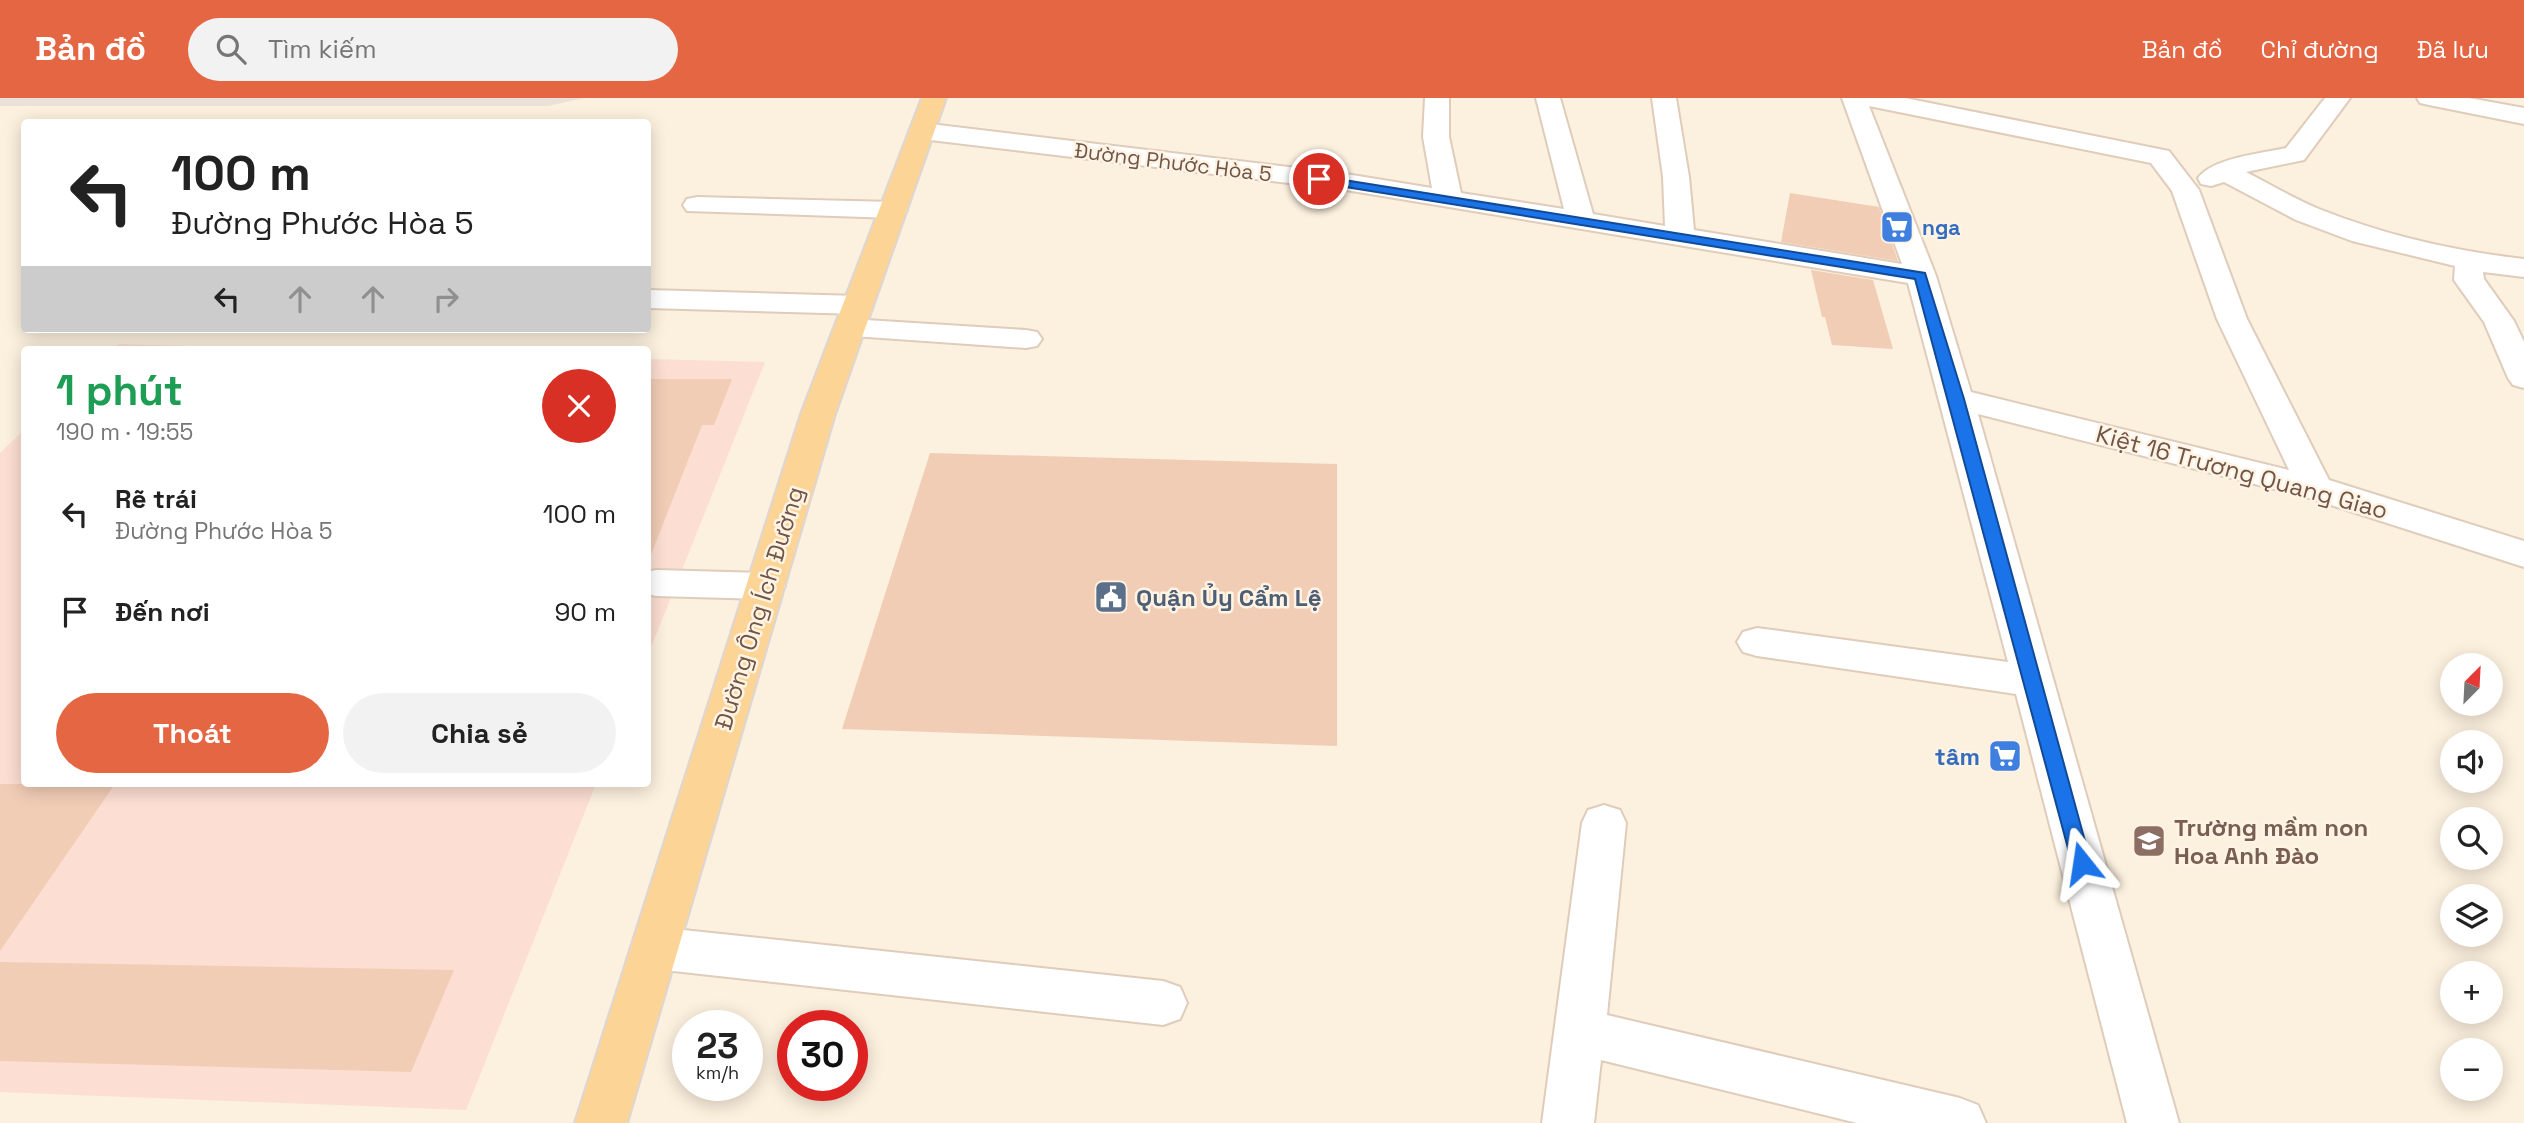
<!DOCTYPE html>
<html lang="vi">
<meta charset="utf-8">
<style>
:root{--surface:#fff;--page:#f2f2f2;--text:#222;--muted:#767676;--accent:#e56643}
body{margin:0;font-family:"Space Grotesk",sans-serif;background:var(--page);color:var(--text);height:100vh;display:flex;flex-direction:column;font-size:26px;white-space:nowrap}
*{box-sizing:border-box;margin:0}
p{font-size:23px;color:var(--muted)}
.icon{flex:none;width:38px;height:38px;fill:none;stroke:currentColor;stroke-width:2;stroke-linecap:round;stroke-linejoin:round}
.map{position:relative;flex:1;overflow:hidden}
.side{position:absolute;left:21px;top:248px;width:630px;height:441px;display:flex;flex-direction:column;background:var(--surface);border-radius:7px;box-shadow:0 4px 18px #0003}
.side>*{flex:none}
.hud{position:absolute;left:21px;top:21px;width:630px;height:214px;border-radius:7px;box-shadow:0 4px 18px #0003;background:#fff;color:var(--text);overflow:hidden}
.needle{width:46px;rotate:24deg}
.buttons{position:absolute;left:2440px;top:555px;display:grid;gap:14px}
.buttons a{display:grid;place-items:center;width:63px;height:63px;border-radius:50%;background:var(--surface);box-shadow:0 4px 18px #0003;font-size:35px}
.speed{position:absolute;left:672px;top:912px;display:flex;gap:14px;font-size:35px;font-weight:700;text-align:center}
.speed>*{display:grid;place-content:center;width:91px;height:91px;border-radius:50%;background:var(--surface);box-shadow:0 4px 18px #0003;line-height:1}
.speed small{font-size:18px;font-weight:400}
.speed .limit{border:10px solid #d22;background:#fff;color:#111}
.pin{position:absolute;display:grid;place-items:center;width:60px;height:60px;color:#fff;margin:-30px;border:4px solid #fff;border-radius:50%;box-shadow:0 2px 7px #0007}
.me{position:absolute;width:77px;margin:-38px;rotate:345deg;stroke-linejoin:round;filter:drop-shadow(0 0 5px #0008)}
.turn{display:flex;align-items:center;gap:24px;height:147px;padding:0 35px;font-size:32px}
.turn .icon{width:91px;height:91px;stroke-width:2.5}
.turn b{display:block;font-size:49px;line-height:60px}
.lanes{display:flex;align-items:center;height:66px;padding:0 35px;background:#0003;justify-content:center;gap:35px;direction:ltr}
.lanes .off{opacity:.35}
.round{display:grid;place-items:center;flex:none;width:74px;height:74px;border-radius:37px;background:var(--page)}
.headline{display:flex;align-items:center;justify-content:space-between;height:119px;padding:0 35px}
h1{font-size:42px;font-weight:700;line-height:52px;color:#1e9e55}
.action{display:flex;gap:14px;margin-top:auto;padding:14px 35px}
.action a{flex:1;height:80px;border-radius:42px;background:var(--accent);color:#fff;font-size:28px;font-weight:700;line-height:80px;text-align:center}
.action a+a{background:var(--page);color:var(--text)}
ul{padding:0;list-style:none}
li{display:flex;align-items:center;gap:21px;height:98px;padding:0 35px}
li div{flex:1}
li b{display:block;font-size:26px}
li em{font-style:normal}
header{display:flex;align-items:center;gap:42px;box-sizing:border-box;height:98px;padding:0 35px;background:var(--accent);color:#fff}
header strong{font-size:33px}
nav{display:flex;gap:38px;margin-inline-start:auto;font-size:24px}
.search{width:490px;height:63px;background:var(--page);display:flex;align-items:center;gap:18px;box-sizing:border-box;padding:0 24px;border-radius:38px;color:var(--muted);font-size:26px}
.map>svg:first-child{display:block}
.commercial{fill:#fcded2}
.industrial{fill:#e9e1da}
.building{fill:#f1cdb6}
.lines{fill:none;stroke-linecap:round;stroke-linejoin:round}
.minor-casing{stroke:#dfccbb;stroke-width:4}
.major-casing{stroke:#ddd6d3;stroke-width:4}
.minor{fill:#fff;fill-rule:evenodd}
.major{fill:#fbd496;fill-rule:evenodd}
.route{fill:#1a73e8;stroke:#114b97;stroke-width:2}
.labels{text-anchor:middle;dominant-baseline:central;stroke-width:5;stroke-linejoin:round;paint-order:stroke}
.far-street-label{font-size:21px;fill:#715547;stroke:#fff4e4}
.far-shop-label{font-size:21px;font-weight:bold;fill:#366cbe;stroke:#fff4e4;text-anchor:start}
.street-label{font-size:24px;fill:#715547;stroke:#fff4e4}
.service-label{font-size:24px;font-weight:bold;fill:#4e5e75;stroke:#fff4e4;text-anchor:start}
.shop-label{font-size:24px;font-weight:bold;fill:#366cbe;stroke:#fff4e4;text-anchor:end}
.education-label{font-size:24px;font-weight:bold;fill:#785e54;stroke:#fff4e4;text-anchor:start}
</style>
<header>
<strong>Bản đồ</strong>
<div class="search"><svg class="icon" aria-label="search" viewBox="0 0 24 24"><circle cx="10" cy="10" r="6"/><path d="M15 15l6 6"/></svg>Tìm kiếm</div>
<nav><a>Bản đồ</a><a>Chỉ đường</a><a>Đã lưu</a></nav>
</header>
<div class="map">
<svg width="2524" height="1025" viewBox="0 0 2524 1025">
<rect width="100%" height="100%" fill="#fcf0de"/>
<!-- commercial -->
<path class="commercial" d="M119,246l202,6h-209z
M648,261l117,3 -117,293z
M24,332v354h572l-130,326 -466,-18v-639z"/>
<!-- industrial -->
<path class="industrial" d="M0,0h584l-36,8h-548z"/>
<!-- building -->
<path class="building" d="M1790,95l89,14 19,54 -117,-19z
M1811,172l62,10 20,69 -61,-4 -7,-28h-3z
M648,281h84l-18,46h-12l-52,132 -2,-1z
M930,355l407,11v282l-495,-17z
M0,686h115l-115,167z
M0,864l454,8 -43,102 -411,-11z"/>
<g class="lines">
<defs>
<path id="minor" d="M1425,0h24v39l12,56 103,16 -28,-111h24l33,116 72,12 -2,-49 -11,-79h24l13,79 5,53 208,34 -60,-166h63l264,53 30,39 48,129 82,161 195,61v26l-218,-70 -328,-83 201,709h-52l-111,-429 -259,-38 -14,-4 -6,-10 6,-10 14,-4 251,34 -100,-379 -562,-93 -424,-51 -9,-3 -4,-5 4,-5 9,-3 424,51 86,14 -9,-51zM1869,8l282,57 21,28 45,128 72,151 -318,-78 -35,-116z
M2325,0h25l-46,62 -58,12c24,12 48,27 73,37 65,26 135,42 205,50v18l-41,-5 1,7 30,42 10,21v46l-11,-3 -5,-7 -24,-56 -30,-42 1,-14 -103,-25 -56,-21 -72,-38 -13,4 -10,-2 -3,-6c14,-20 65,-25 88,-30z
M2417,0h52l55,10v16l-95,-19 -9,-2z
M697,99l196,5 10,2 4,6 -4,6 -10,2 -206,-7 -4,-6 4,-6z
M648,192l210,6 11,3 4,6 -4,6 -11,3 -210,-6z
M850,221l176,11 11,2 5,7 -5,7 -11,2 -187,-13 -4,-7 4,-7z
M656,472l110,3 13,4 6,9 -6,9 -13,4 -110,-3 -8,-2v-22z
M1604,707l16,5 6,13 -19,192 353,83 18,7 8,18h-129l-256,-63 -7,63h-52l40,-300 6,-13z
M655,829l508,54 17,6 7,16 -7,16 -17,6 -508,-56 -17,-6 -7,-15 7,-15z"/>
<path id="major" d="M922,0h24l-111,316 -208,709h-52l226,-709z"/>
</defs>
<!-- minor casing -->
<use href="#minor" class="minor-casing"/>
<!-- major casing -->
<use href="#major" class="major-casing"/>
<!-- minor -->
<use href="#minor" class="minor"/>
<!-- major -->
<use href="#major" class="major"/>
</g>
<!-- route -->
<path class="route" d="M1319,78l606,97 39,126 127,464 -3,5h-13l-3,-5 -157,-584 -600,-97 -1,-3z"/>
<!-- icons -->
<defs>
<symbol id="supermarket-square" viewBox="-11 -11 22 22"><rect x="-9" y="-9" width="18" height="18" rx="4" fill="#3f7fe0" stroke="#fff4e4"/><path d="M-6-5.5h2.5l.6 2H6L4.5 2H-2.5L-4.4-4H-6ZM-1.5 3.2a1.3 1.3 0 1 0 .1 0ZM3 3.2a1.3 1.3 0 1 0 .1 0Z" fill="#fff"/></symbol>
<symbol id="civic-square" viewBox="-11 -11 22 22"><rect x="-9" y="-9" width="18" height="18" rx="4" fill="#5c6f8a" stroke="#fff4e4"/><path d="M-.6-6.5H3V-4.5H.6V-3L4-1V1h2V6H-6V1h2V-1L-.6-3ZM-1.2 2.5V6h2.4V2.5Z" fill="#fff"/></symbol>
<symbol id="school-square" viewBox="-11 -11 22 22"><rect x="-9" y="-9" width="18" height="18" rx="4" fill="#8d6e63" stroke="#fff4e4"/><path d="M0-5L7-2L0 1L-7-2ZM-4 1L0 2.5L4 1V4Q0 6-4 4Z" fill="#fff"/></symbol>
</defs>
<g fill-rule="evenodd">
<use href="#supermarket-square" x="1878" y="110" width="38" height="38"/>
<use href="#civic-square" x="1092" y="480" width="38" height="38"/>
<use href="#supermarket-square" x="1986" y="639" width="38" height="38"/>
<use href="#school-square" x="2130" y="724" width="38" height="38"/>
</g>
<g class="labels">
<!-- far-street labels -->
<g class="far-street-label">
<text transform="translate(1173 64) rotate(7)">Đường Phước Hòa 5</text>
</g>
<!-- far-shop labels -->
<g class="far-shop-label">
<text x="1922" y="129">nga</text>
</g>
<!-- street labels -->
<g class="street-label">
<text transform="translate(2242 374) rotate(15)">Kiệt 16 Trương Quang Giao</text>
<text transform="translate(759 510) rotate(-73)">Đường Ông Ích Đường</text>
</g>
<!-- service labels -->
<g class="service-label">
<text x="1136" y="499">Quận Ủy Cẩm Lệ</text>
</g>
<!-- shop labels -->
<g class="shop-label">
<text x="1980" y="658">tâm</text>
</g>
<!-- education labels -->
<g class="education-label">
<text x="2174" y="729">Trường mầm non<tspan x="2174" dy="28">Hoa Anh Đào</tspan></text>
</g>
</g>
</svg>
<div class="buttons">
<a><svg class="needle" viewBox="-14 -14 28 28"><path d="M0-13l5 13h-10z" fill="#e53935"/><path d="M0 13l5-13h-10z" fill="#767676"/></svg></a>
<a><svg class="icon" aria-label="sound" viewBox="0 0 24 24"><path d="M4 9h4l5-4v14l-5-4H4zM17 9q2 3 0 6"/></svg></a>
<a><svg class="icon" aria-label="search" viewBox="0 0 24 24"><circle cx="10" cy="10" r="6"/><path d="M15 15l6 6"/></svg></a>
<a><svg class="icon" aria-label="layers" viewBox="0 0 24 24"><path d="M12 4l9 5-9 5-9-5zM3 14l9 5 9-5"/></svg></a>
<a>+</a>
<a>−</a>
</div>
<div class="speed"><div>23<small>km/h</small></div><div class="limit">30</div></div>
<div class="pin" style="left:1319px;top:81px;background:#d93025"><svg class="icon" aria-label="arrive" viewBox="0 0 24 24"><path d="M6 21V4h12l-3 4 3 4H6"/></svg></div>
<svg class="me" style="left:2082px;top:765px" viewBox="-20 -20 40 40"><path d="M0-17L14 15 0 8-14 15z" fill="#1a73e8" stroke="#fff" stroke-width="4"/></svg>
<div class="hud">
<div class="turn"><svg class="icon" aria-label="left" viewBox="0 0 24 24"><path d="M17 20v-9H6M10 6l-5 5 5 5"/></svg><div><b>100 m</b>Đường Phước Hòa 5</div></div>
<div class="lanes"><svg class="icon" aria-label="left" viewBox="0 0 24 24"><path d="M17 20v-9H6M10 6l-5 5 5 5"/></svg><svg class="icon off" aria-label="ahead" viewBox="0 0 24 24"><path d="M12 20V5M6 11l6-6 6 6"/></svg><svg class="icon off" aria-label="ahead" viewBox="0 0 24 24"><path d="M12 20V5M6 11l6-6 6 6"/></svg><svg class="icon off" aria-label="right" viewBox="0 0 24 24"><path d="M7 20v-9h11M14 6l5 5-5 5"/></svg></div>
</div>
<section class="side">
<div class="headline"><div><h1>1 phút</h1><p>190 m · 19:55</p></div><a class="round" style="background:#d93025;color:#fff"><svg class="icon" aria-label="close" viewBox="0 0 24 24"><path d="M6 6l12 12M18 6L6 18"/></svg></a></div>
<ul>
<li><svg class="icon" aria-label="left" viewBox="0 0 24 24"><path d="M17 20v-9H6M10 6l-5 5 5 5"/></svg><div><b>Rẽ trái</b><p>Đường Phước Hòa 5</p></div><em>100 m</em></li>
<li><svg class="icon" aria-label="arrive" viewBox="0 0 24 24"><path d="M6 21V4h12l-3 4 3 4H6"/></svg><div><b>Đến nơi</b></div><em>90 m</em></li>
</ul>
<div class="action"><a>Thoát</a><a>Chia sẻ</a></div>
</section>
</div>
